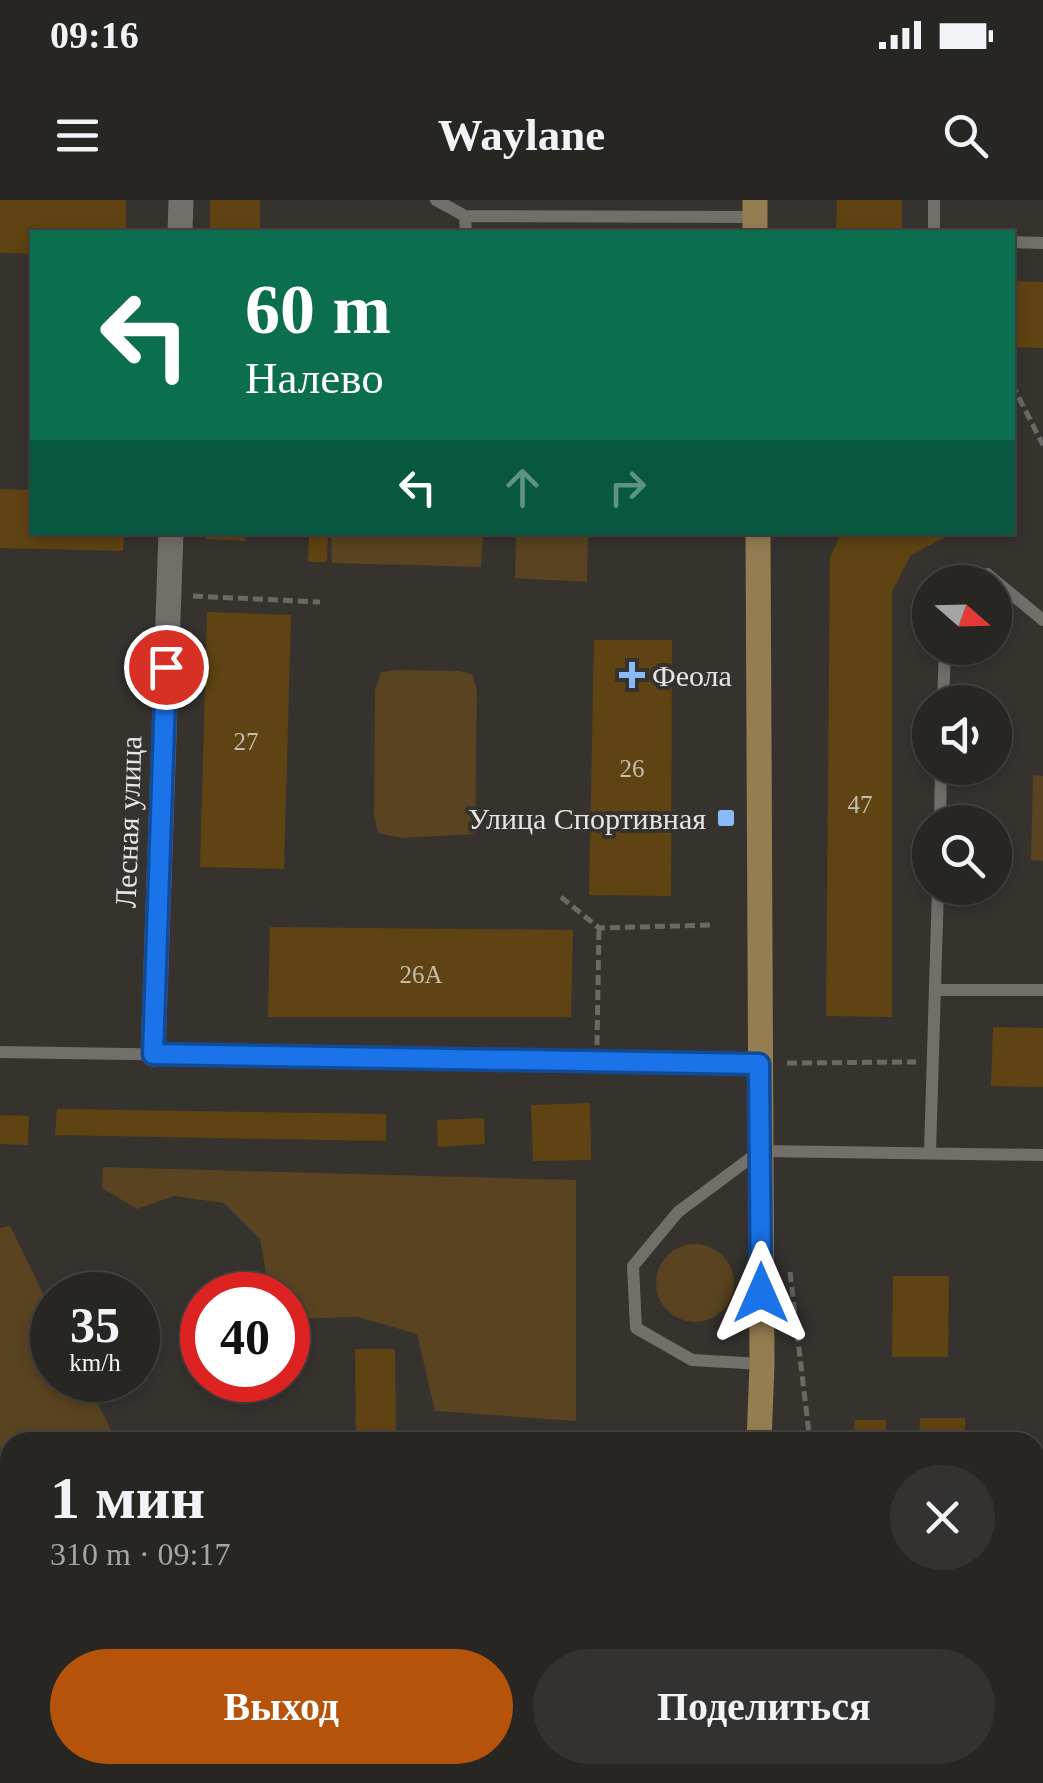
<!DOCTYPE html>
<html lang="ru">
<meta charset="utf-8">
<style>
:root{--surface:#282623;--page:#343230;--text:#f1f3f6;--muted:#a5a5a6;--line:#444341;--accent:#b45309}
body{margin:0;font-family:Georgia,serif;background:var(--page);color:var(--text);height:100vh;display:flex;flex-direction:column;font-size:38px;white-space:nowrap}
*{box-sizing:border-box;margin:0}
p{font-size:32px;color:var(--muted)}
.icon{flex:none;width:55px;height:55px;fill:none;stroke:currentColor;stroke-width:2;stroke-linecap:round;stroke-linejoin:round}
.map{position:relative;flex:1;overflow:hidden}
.side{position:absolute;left:0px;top:1232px;width:1045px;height:352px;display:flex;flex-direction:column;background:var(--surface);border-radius:30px 30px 0 0;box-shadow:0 5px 15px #0003,0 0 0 2px var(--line)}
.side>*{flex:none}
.hud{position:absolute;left:30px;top:30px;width:985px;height:305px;border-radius:0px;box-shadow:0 5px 15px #0003,0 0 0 2px var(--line);background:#0b6e4f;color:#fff;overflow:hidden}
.needle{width:65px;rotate:110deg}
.fabs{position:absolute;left:912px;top:365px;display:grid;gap:20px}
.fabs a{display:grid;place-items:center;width:100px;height:100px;border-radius:50%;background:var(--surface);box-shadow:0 5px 15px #0003,0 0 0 2px var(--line);font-size:50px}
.speed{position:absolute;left:30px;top:1072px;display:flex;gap:20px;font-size:50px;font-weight:700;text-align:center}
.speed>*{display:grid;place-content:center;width:130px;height:130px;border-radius:50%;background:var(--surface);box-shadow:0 5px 15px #0003,0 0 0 2px var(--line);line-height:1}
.speed small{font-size:25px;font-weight:400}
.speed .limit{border:15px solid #d22;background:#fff;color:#111}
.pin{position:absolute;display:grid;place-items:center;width:85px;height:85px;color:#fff;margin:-42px;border:5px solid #fff;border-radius:50%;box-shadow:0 2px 10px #0007}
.me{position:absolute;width:110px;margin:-55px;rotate:0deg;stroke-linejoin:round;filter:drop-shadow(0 0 8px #0008)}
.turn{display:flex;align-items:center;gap:35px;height:210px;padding:0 50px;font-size:45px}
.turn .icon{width:130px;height:130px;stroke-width:2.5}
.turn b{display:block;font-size:70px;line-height:85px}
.lanes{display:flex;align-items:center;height:95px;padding:0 50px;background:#0003;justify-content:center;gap:50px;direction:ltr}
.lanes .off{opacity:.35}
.round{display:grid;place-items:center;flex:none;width:105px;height:105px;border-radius:52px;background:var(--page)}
.head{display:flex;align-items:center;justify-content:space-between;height:170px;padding:0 50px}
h1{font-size:60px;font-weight:600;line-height:75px}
.primary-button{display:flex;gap:20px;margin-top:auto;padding:20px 50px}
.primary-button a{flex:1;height:115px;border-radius:60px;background:var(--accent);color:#fff;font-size:40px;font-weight:600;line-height:115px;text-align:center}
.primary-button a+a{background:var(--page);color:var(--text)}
.status{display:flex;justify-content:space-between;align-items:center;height:70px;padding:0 50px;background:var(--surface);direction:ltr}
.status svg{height:28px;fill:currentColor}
header{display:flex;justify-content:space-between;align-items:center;height:130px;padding:0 50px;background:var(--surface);font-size:45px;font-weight:600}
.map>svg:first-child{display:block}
.green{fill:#594321}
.building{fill:#5f4312}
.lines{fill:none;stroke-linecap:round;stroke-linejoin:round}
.path{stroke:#6c6965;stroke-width:5;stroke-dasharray:10 5;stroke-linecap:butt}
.lane{stroke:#726e69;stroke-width:12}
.street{stroke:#726e69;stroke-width:25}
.secondary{stroke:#957d52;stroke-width:25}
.route-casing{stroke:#114b97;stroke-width:25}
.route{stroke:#1a73e8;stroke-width:18}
.poi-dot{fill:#8abafc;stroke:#36332f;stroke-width:4}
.labels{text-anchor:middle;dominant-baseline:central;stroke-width:8;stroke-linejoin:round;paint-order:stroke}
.number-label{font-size:25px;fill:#c5bcaf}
.poi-label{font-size:30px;fill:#e7e5e3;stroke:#36332f;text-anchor:start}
.street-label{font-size:30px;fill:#e7e5e3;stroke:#36332f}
</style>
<div class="status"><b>09:16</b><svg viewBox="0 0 49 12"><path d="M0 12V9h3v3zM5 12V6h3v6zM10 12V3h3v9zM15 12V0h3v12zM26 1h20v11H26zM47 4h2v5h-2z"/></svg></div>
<header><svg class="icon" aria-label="menu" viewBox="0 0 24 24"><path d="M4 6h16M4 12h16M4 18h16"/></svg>Waylane<svg class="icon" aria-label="search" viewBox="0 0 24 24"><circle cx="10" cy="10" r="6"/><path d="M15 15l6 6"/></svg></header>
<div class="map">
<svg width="1043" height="1583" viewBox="0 0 1043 1583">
<rect width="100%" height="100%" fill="#36332f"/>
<!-- green -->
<path class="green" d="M331,333h152l-2,34 -149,-4z
M516,333h72l-1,49 -72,-4z
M397,470l63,1 13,4 4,17 -2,142 -72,4 -25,-5 -4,-19 1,-124 6,-18z
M1033,575l10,1v85l-12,-1z
M103,967l473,13v241l-141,-10 -18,-77 -59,-17 -70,2v-24h-18l-10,-56 -36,-36 -50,-7 -37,13 -35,-21z
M10,1026l42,86v68h34l31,62h-107v292l-10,-25v-481z
M656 1083a39 39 0 1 1 78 0a39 39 0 1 1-78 0Z
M1043,1467v116h-10l2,-115z
M27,1575h254l4,8h-255z
M301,1575h235l1,8h-233z
M846,1575h161v8h-161z"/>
<!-- building -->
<path class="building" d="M0,0h126v32h-94v22l-32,-1z
M210,0h50v32h-50z
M837,0h65v32h-66z
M1012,81l31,1v66l-31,-1z
M0,289l32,1v42h92l-1,19 -123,-3z
M206,332h40l-1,9 -39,-2z
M309,332h19l-1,30h-19z
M842,332h112l-44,24 -18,36v425l-66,-1 4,-459z
M207,412l84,3 -7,254 -84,-2z
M594,440h78l-1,256 -82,-1z
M270,727l303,3 -2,87h-303z
M993,827l50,1v59l-52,-1z
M590,903l1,57 -58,1 -2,-56z
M57,909l329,5v27l-331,-6z
M0,915l29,1 -1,29 -28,-1z
M484,918l1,26 -47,3 -1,-27z
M893,1076h56l-1,81h-56z
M355,1149h40l1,93h-40z
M920,1218h45v24h-46z
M855,1220h31v22h-32z"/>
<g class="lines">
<!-- path -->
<path class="path" d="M1012,184l31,61
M193,396l127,6
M561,697l38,31 115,-3
M597,845l2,-117
M787,863l129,-1
M790,1072l20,170
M826,1583v-8"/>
<!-- lane -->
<path class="lane" d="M436,0l29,16 290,1
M465,16l1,16
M934,32v-32
M1012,42l31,1
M958,382l29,-8 56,46
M943,502l2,-54
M940,622l1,-54
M935,790h108
M0,852l759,12
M930,952l8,-264
M762,1164l-70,-4 -56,-32 -3,-62 45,-54 82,-61 283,4
M413,1240l346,1"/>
<!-- street -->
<path class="street" d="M180,32l1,-32
M153,854l18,-522"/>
<!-- secondary -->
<path class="secondary" d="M755,32v-32
M758,332l4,832 -3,78
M762,1575v8"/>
</g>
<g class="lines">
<defs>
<path id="route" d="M166,467l-13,387 606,10 2,229"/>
</defs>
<!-- route casing -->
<use href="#route" class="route-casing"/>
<!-- route -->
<use href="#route" class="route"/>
</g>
<!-- markers -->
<g class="poi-dot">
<path d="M627 460h10v10h10v10h-10v10h-10v-10h-10v-10h10z"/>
<rect x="716" y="608" width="20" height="20" rx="5"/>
</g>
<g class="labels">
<!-- number labels -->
<g class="number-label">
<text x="246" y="541">27</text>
<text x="632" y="568">26</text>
<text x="860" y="604">47</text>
<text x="421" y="774">26А</text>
</g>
<!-- poi labels -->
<g class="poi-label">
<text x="652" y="475">Феола</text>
<text x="706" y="618" text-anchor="end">Улица Спортивная</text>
</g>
<!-- street labels -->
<g class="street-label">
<text transform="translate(128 622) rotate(-88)">Лесная улица</text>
</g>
</g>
</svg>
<div class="fabs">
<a><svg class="needle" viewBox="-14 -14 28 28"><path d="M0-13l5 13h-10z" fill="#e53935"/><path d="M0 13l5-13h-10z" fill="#a5a5a6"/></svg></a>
<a><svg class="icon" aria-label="sound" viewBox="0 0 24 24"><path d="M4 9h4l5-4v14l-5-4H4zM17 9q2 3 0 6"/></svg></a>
<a><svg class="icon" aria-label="search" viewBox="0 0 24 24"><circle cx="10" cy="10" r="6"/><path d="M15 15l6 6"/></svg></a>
</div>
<div class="speed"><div>35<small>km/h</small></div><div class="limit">40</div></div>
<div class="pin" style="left:166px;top:467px;background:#d93025"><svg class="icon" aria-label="arrive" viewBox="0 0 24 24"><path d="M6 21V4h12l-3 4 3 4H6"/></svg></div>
<svg class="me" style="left:761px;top:1093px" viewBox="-20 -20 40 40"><path d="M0-17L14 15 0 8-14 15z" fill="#1a73e8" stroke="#fff" stroke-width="4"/></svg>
<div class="hud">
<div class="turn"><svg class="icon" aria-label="left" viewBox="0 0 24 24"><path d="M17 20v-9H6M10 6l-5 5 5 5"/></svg><div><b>60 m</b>Налево</div></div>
<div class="lanes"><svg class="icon" aria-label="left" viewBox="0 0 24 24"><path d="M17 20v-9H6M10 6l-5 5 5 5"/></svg><svg class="icon off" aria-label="ahead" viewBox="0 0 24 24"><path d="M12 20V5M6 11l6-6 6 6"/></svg><svg class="icon off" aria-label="right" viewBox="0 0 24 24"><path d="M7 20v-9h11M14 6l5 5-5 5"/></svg></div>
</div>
<section class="side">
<div class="head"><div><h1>1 мин</h1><p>310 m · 09:17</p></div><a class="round"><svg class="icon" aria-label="close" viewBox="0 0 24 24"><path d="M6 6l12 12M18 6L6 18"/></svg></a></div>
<div class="primary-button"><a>Выход</a><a>Поделиться</a></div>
</section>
</div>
